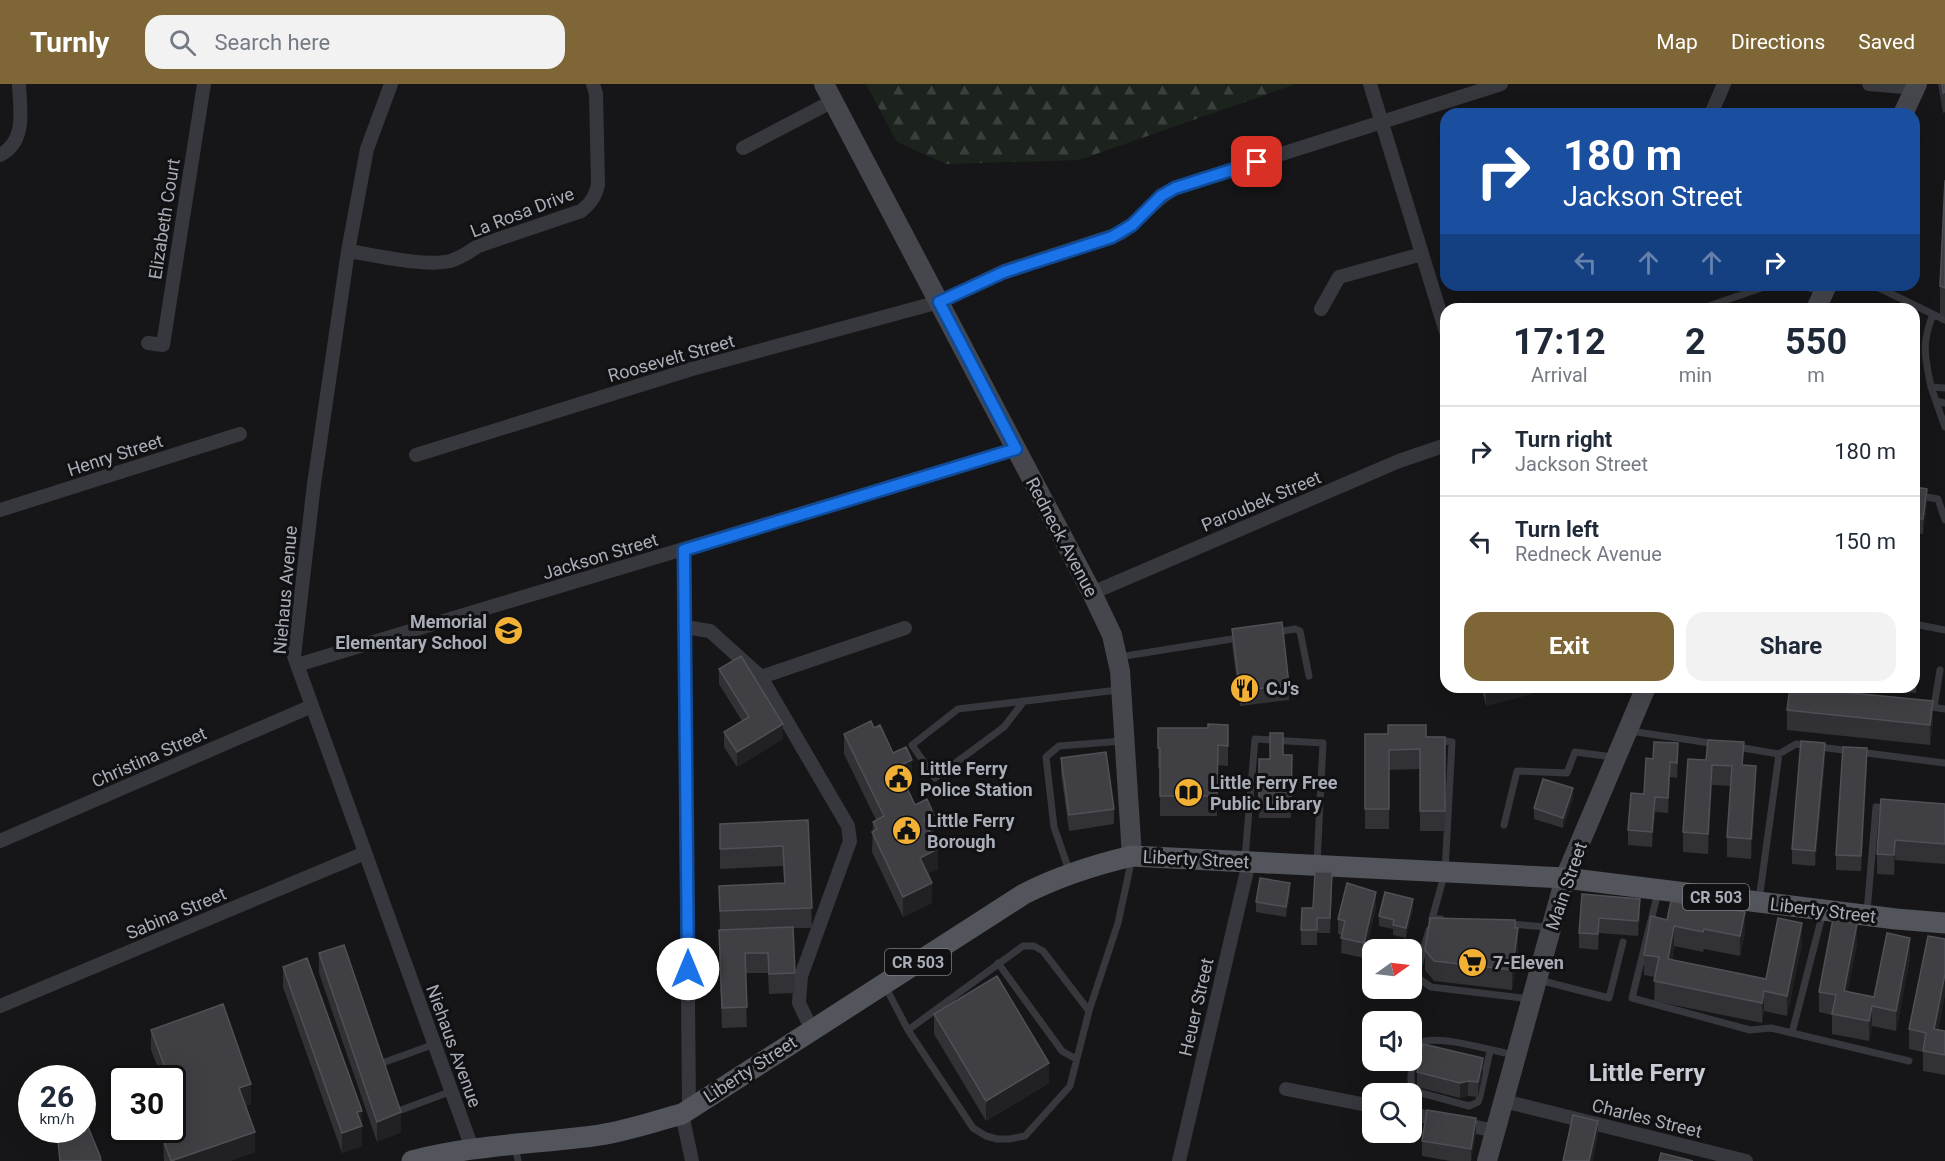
<!DOCTYPE html>
<style>
:root{--surface:#fff;--page:#f2f2f3;--text:#1f2937;--muted:#747a83;--line:#e0e1e3;--accent:#7e6636}
body{margin:0;font-family:Roboto,sans-serif;background:var(--page);color:var(--text);height:100vh;display:flex;flex-direction:column;font-size:22px;white-space:nowrap}
*{box-sizing:border-box;margin:0}
p{font-size:20px;color:var(--muted)}
.icon{flex:none;width:33px;height:33px;fill:none;stroke:currentColor;stroke-width:2;stroke-linecap:round;stroke-linejoin:round}
.map{position:relative;flex:1;overflow:hidden}
.sheet{position:absolute;left:1440px;top:219px;width:480px;height:390px;display:flex;flex-direction:column;background:var(--surface);border-radius:18px;box-shadow:0 6px 24px #0002}
.sheet>*{flex:none}
.top-card{position:absolute;left:1440px;top:24px;width:480px;height:183px;border-radius:18px;box-shadow:0 6px 24px #0002;background:#1a4fa0;color:#fff;overflow:hidden}
.needle{width:39px;rotate:76deg}
.buttons{position:absolute;left:1362px;top:855px;display:grid;gap:12px}
.buttons a{display:grid;place-items:center;width:60px;height:60px;border-radius:12px;background:var(--surface);box-shadow:0 6px 24px #0002;font-size:30px}
.speed{position:absolute;left:18px;top:981px;display:flex;gap:12px;font-size:30px;font-weight:700;text-align:center}
.speed>*{display:grid;place-content:center;width:78px;height:78px;border-radius:50%;background:var(--surface);box-shadow:0 6px 24px #0002;line-height:1}
.speed small{font-size:15px;font-weight:400}
.speed .limit{border:3px solid #111;border-radius:9px;background:#fff;color:#111}
.pin{position:absolute;display:grid;place-items:center;width:51px;height:51px;color:#fff;margin:-26px;border-radius:12px;box-shadow:0 3px 9px #0006}
.me{position:absolute;width:66px;margin:-33px;rotate:0deg;stroke-linejoin:round;filter:drop-shadow(0 0 4px #0008)}
.turn{display:flex;align-items:center;gap:21px;height:126px;padding:0 24px;font-size:27px}
.turn .icon{width:78px;height:78px;stroke-width:2.5}
.turn b{display:block;font-size:42px;line-height:51px}
.lanes{display:flex;align-items:center;height:57px;padding:0 24px;background:#0003;justify-content:center;gap:30px;direction:ltr}
.lanes .off{opacity:.35}
.eta{display:flex;justify-content:space-evenly;align-items:center;height:102px;text-align:center}
.eta b{font-size:36px;font-weight:700;line-height:42px}
.action{display:flex;gap:12px;margin-top:auto;padding:12px 24px}
.action a{flex:1;height:69px;border-radius:18px;background:var(--accent);color:#fff;font-size:24px;font-weight:700;line-height:69px;text-align:center}
.action a+a{background:var(--page);color:var(--text)}
ul{padding:0;list-style:none}
li{display:flex;align-items:center;gap:18px;height:90px;padding:0 24px;border-top:2px solid var(--line)}
li div{flex:1}
li b{display:block;font-size:22px}
li em{font-style:normal}
header{display:flex;align-items:center;gap:36px;box-sizing:border-box;height:84px;padding:0 30px;background:var(--accent);color:#fff}
header strong{font-size:28px}
nav{display:flex;gap:33px;margin-inline-start:auto;font-size:21px}
.search{width:420px;height:54px;background:var(--page);display:flex;align-items:center;gap:15px;box-sizing:border-box;padding:0 21px;border-radius:18px;color:var(--muted);font-size:22px}
.map>svg:first-child{display:block}
.forest{fill:url(#forest-firs)}
.lines{fill:none;stroke-linecap:round;stroke-linejoin:round}
.lane{stroke:#37383d;stroke-width:7}
.street{stroke:#37383d;stroke-width:14}
.secondary{stroke:#45474d;stroke-width:20}
.primary{stroke:#53555c;stroke-width:21}
.wall{fill:#323236}
.shaded-wall{fill:#212124}
.building{fill:#3f3f44;stroke:#4f5156;stroke-width:1.5}
.route-casing{stroke:#114b97;stroke-width:15}
.route{stroke:#1a73e8;stroke-width:10}
.labels{text-anchor:middle;dominant-baseline:central;stroke-width:6;stroke-linejoin:round;paint-order:stroke}
.shield{fill:#111113;stroke:#7b7e86;stroke-width:1.5}
.shield-label{font-size:16px;font-weight:bold;fill:#a8adb8}
.street-label{font-size:18px;fill:#a8adb8;stroke:#111113}
.poi-label{font-size:18px;font-weight:bold;fill:#a8adb8;stroke:#111113;text-anchor:start}
.district-label{font-size:24px;font-weight:bold;fill:#c9ccd4;stroke:#111113}
</style>
<header>
<strong>Turnly</strong>
<div class="search"><svg class="icon" aria-label="search" viewBox="0 0 24 24"><circle cx="10" cy="10" r="6"/><path d="M15 15l6 6"/></svg>Search here</div>
<nav><a>Map</a><a>Directions</a><a>Saved</a></nav>
</header>
<div class="map">
<svg width="1945" height="1077" viewBox="0 0 1945 1077">
<defs>
<pattern id="forest-firs" width="22" height="20" patternUnits="userSpaceOnUse" patternTransform="scale(1.5)"><rect width="22" height="20" fill="#1c231d"/><path d="M5 1l3.5 6h-7zM16 11l3.5 6h-7z" fill="#3a403c"/></pattern>
</defs>
<rect width="100%" height="100%" fill="#161618"/>
<!-- forest -->
<path class="forest" d="M866,0h430l-217,76 -133,4 -49,-22z"/>
<g class="lines">
<!-- lane -->
<path class="lane" d="M1799,201l22,6
M1873,201l72,35
M1700,225l70,-24
M1931,303c-6,-31 -10,-42 2,-73
M1945,304l-14,-1 14,40
M1936,317l9,2
M1914,411l24,4 7,21
M1914,540l31,6
M1276,548l19,-3 5,2 9,45
M1119,573l119,-19
M1816,603l36,6
M1024,617l-20,26 -69,51 -23,-33 46,-36 160,-19
M1925,622l20,3
M1934,623l6,-37
M1630,647l87,13
M1438,656l14,2 -7,130 -13,47h9
M1737,663l42,7 17,-10 149,19
M1504,741l13,-54 50,2 8,-21 38,5
M1245,774l10,-119 68,4 -6,120
M1070,789l-16,-46 -8,-70 13,-11 63,-5
M1658,808l-26,106 118,32 21,-2 21,5
M1759,816l20,-146
M1823,828l-31,121 117,28
M1867,828l9,-105 13,1
M1509,840l39,3
M1429,846l-13,45 2,3 13,9 99,12
M998,879l64,88 14,8
M1539,896l70,18 14,-56
M885,902l23,44 65,98 13,8 11,3h13l15,-3 45,-50 19,-75 29,-88 14,-65
M908,946l115,-84h11l9,5 46,60
M1490,967l-10,45 -2,6 -9,4 -55,-15c-8,-15 1,-37 11,-50 23,-4 64,9 89,14
M385,978l50,-18
M401,1026l51,-19
M515,1062l3,15"/>
<!-- street -->
<path class="street" d="M391,0l-24,65 -19,102 -34,233 -20,172 178,492
M1370,0l76,248
M1869,0l46,4
M1711,30l13,-30
M743,64l90,-47
M0,71c27,-14 20,-45 19,-71
M348,167c27,4 76,16 102,10 11,-3 19,-9 28,-15l103,-35c10,-8 14,-14 17,-26l-2,-91 -3,-10
M1321,225l18,-32 83,-23
M148,259l15,2 41,-261
M416,371l276,-86 247,-67 65,-31 117,-38c20,-14 33,-33 54,-45l326,-104
M0,426l240,-76
M684,466l5,558
M1092,509l307,-132 47,-16
M685,543l25,4 51,46 144,-49
M297,581l719,-216
M761,593l87,149 2,15 -49,135 -2,27 13,27
M0,757l312,-135
M0,922l365,-153
M1286,1005l86,17
M1504,1017l242,60
M682,1030l10,47
M1412,1030l84,17
M1179,1077l70,-299"/>
<!-- secondary -->
<path class="secondary" d="M824,0l268,509 20,42 8,36 12,185
M1903,30l14,-30
M1816,225l11,-24
M1487,1077l78,-283 81,-191"/>
<!-- primary -->
<path class="primary" d="M412,1077c60,-16 120,-17 181,-25 31,-4 59,-14 89,-22l342,-220c35,-18 70,-29 108,-38l433,22 331,41 49,4"/>
</g>
<!-- wall -->
<path class="wall" d="M1938,0h7v28l-2,1z
M1945,96v137l-5,-2v-29z
M1914,403l13,17 -4,30 -9,-1z
M1232,545l57,56v15l-49,6 -8,-62z
M1914,565l4,16 -2,28 -78,-6h76z
M719,585l64,70 -46,28 -13,-20v-15l18,-11 -23,-37z
M1481,603h76l-71,19z
M1787,626l146,11 -3,24 -143,-15z
M1228,641v41l-10,-1 -1,51h-57v-48h-2v-40h50z
M844,650l49,19 19,27 -7,3 10,22 19,30h-2l6,34 -11,5 5,29 -29,14 -31,-65 1,-30 3,-2 -32,-66z
M1365,650l80,3v94h-25v-62l-31,1v59h-24z
M1283,671l9,15 -1,48h-32v-59h11z
M1061,674l53,51v15l-45,7 -8,-58z
M1646,674l32,1 -1,19 -7,-1 -2,36 -13,-1 -3,35 -24,-2v-15l16,-36z
M1825,675l-10,107 -23,-2v-15z
M1706,676l38,5 12,21 -5,73 -24,-2v-20l4,-51 -19,-1 -4,69 -25,-2v-20z
M1867,679l-6,108 -25,-1v-15z
M1573,714l-10,30 -29,-9v-11z
M1945,720v60l-50,-4 -1,15 -17,-1v-20z
M808,736l4,108h-19l2,65 -26,1 -1,-21h-23l2,54 -25,1 -3,-78v-20h1l-1,-44 65,-3 -1,-17 -63,3v-45z
M1332,804l-2,45h-13v12h-16v-15l12,-22z
M1290,809l-4,24 -30,-5v-10z
M1582,810l58,21 -2,21 -39,-3 -1,17 -19,-2v-15z
M1376,823l-12,51 -23,-5 1,-18 -4,-1v-15z
M1413,825l-7,29 -13,-3v-6l-14,-3v-10z
M1667,836l78,12 -5,24 -36,-7 -1,3 -29,-6 -2,14 94,19 36,-36 -15,73 -23,-5 -2,12 -108,-22 1,-24 -11,-2v-20z
M1515,844l3,20 -6,42 -78,-9 -9,-11v-20z
M1945,855v55l-7,36 7,1v44l-22,-4v-19l-14,-3v-20z
M1857,860l-10,48 27,5 36,-39 -14,73 -24,-5 -3,15 -37,-7v-19l-13,-3v-20z
M319,869l82,179 -24,10 -58,-169z
M283,883l79,144v35l-20,7 -59,-166z
M1389,904h12v3z
M934,930l115,69 -63,38 -52,-87z
M151,946l100,74 -6,2 10,46 -25,9h-66l-1,-22 13,-4v-8l2,-1 -6,-16v-32h-10l-11,-28z
M1417,988l66,1 -5,24 -10,-1 -8,2 -43,-11z
M1476,1049l-5,28h-21l-28,-5v-15z"/>
<!-- shaded-wall -->
<path class="shaded-wall" d="M1927,405v15l-4,30v-15z
M1918,566v15l-2,28v-15z
M1486,603h71l-71,19z
M1933,617v20l-3,24v-20z
M783,640v15l-46,28v-15z
M1678,659v16l-1,19v-15z
M1825,659v16l-10,107v-15z
M1867,664v15l-6,108v-15z
M912,676v20l-15,7v-20z
M1670,678v15l-2,36v-15z
M1712,681v20l-4,69v-20z
M1756,682v20l-5,73v-20z
M1573,704v10l-10,30v-10z
M1655,713v15l-3,35v-15z
M934,731v20l-10,4v-20z
M1895,756v20l-1,15v-20z
M938,765v20l-18,9v-20z
M932,799v20l-29,14v-20z
M1290,799v10l-4,24v-10z
M1376,808v15l-12,51v-15z
M1413,815v10l-7,29v-10z
M1640,815v16l-2,21v-15z
M1745,828v20l-5,24v-20z
M1599,834v15l-1,17v-16z
M1802,839v20l-15,73v-20z
M1857,840v20l-13,67v-20z
M1674,842v20l-6,33v-20z
M1518,844v20l-6,42v-20z
M1910,854v20l-14,73v-20z
M1945,890v20l-11,55v-20z
M1764,907v20l-2,12v-20z
M1872,922v20l-3,15v-20z
M1483,974v15l-5,24v-15z
M1049,979v20l-63,38v-20z
M1468,997v15l-8,2v-15z
M251,1000v20l-12,4v-20z
M362,1027v35l-20,7v-20l15,-21z
M401,1028v20l-24,10v-20z
M1476,1034v15l-5,28v-12z
M1598,1037v15l-5,25h-4z
M255,1048v20l-25,9h-57z"/>
<!-- building -->
<path class="building" d="M1942,0h3v8l-2,1z
M1945,96v108l-5,-2z
M1914,403l13,2 -4,30 -9,-1z
M1282,538l7,63 -49,6 -8,-62z
M1914,565l4,1 -2,28h-2z
M741,572l42,68 -46,28 -13,-20 25,-15 -30,-48z
M1790,603l143,14 -3,24 -143,-15z
M871,637l3,7 6,-3 13,28 13,-6 6,13 -15,7 18,38 12,-6 7,16 -10,4 14,30 -18,9 12,25 -29,14 -31,-65 5,-3 -4,-7 11,-6 -40,-82z
M1208,640l20,1v21l-10,-1 -1,51h-57v-48h-2v-20h50z
M1388,641h38v12h19v74h-25v-62l-31,1v59h-24v-75h23z
M1270,649h13v22h9l-1,48h-32v-44h11z
M1708,656l36,2 -2,23 14,1 -5,73 -24,-2 5,-71 -20,-1 -4,69 -25,-2 5,-73 18,1z
M1801,657l24,2 -10,108 -23,-2z
M1654,658l24,1 -1,20 -7,-1 -2,36 -13,-1 -3,35 -24,-2 3,-37 13,1 2,-36 7,1z
M1843,663l24,1 -6,108 -25,-1z
M1106,668l8,57 -45,6 -8,-57z
M1543,695l30,9 -10,30 -29,-10z
M1881,715l64,5v40l-50,-4 -1,15 -17,-1z
M808,736l4,88 -92,3 -1,-25 66,-3 -2,-37 -63,3v-25z
M1315,788h17l-2,46h-13v12h-16l1,-22h11z
M1260,794l30,5 -4,24 -30,-5z
M1347,799l29,9 -12,51 -23,-5 4,-17 -7,-2z
M1385,808l28,7 -7,29 -13,-3 1,-5 -15,-4z
M1582,810l58,5 -2,22 -39,-3 -1,16 -19,-1z
M1671,817l36,7v-3l38,7 -5,24 -36,-7 -1,3 -29,-6 -6,33 98,20 12,-61 24,5 -15,73 -23,-5 -2,12 -108,-22 5,-24 -15,-2 7,-39 16,4z
M1430,834l85,2v8h3l-6,42 -78,-9 -9,-11z
M1833,835l24,5 -13,67 30,6 13,-64 23,5 -14,73 -24,-5 -3,15 -37,-7 4,-19 -17,-3z
M793,843l2,46 -26,1 -1,-21h-23l2,54 -25,1 -3,-78z
M1928,852l17,3v35l-11,55 11,2v24l-22,-4 3,-18 -17,-4z
M344,861l57,167 -24,10 -58,-169z
M307,874l55,153 -5,1 5,14 -20,7 -59,-166z
M997,892l52,87 -63,38 -52,-87z
M223,920l28,80 -12,4 16,44 -84,29 -8,-22 15,-5 -2,-7 9,-3 -13,-34v-12h-3l-18,-48z
M1423,960l60,14 -5,24 -10,-1 -8,2 -43,-11z
M1427,1026l49,8 -5,31 -49,-8z
M82,1028l18,44 1,5h-41l-3,-31h25z
M1573,1031l25,6 -9,40h-26z
M1661,1069l32,8h-34z"/>
<g class="lines">
<defs>
<path id="route" d="M688,885l-4,-419 332,-101 -77,-147 65,-30 108,-35 20,-12 29,-29 14,-8 82,-26"/>
</defs>
<!-- route casing -->
<use href="#route" class="route-casing"/>
<!-- route -->
<use href="#route" class="route"/>
</g>
<!-- icons -->
<defs>
<symbol id="school-disc" viewBox="-11 -11 22 22"><circle r="9.5" fill="#f2b134" stroke="#111113"/><path d="M0-5L7-2L0 1L-7-2ZM-4 1L0 2.5L4 1V4Q0 6-4 4Z" fill="#111"/></symbol>
<symbol id="restaurant-disc" viewBox="-11 -11 22 22"><circle r="9.5" fill="#f2b134" stroke="#111113"/><path d="M-5-6h1v4h1v-4h1v4h1v-4h1v5L-1.5 .5V6h-2V.5L-5-1ZM5-6V6H3V1.5H1.5Q1.5-4 5-6Z" fill="#111"/></symbol>
<symbol id="civic-disc" viewBox="-11 -11 22 22"><circle r="9.5" fill="#f2b134" stroke="#111113"/><path d="M-.6-6.5H3V-4.5H.6V-3L4-1V1h2V6H-6V1h2V-1L-.6-3ZM-1.2 2.5V6h2.4V2.5Z" fill="#111"/></symbol>
<symbol id="library-disc" viewBox="-11 -11 22 22"><circle r="9.5" fill="#f2b134" stroke="#111113"/><path d="M-6-4Q-3-5.5-.7-3.5V5Q-3 3-6 4ZM6-4Q3-5.5 .7-3.5V5Q3 3 6 4Z" fill="#111"/></symbol>
<symbol id="supermarket-disc" viewBox="-11 -11 22 22"><circle r="9.5" fill="#f2b134" stroke="#111113"/><path d="M-6-5.5h2.5l.6 2H6L4.5 2H-2.5L-4.4-4H-6ZM-1.5 3.2a1.3 1.3 0 1 0 .1 0ZM3 3.2a1.3 1.3 0 1 0 .1 0Z" fill="#111"/></symbol>
</defs>
<g fill-rule="evenodd">
<use href="#school-disc" x="492" y="530" width="33" height="33"/>
<use href="#restaurant-disc" x="1228" y="588" width="33" height="33"/>
<use href="#civic-disc" x="882" y="678" width="33" height="33"/>
<use href="#library-disc" x="1172" y="692" width="33" height="33"/>
<use href="#civic-disc" x="890" y="730" width="33" height="33"/>
<use href="#supermarket-disc" x="1456" y="862" width="33" height="33"/>
</g>
<g class="labels">
<!-- shield labels -->
<g class="shield">
<rect x="1683" y="800" width="66" height="26" rx="4.5"/>
<rect x="885" y="865" width="66" height="26" rx="4.5"/>
</g>
<g class="shield-label">
<text x="1716" y="813">CR 503</text>
<text x="918" y="878">CR 503</text>
</g>
<!-- street labels -->
<g class="street-label">
<text transform="translate(522 128) rotate(-21)">La Rosa Drive</text>
<text transform="translate(164 135) rotate(-81)">Elizabeth Court</text>
<text transform="translate(671 274) rotate(-16)">Roosevelt Street</text>
<text transform="translate(115 371) rotate(-18)">Henry Street</text>
<text transform="translate(1261 417) rotate(-23)">Paroubek Street</text>
<text transform="translate(1062 453) rotate(62)">Redneck Avenue</text>
<text transform="translate(600 472) rotate(-17)">Jackson Street</text>
<text transform="translate(285 506) rotate(-85)">Niehaus Avenue</text>
<text transform="translate(149 673) rotate(-24)">Christina Street</text>
<text transform="translate(1196 775) rotate(3)">Liberty Street</text>
<text transform="translate(1566 802) rotate(-71)">Main Street</text>
<text transform="translate(1823 826) rotate(7)">Liberty Street</text>
<text transform="translate(176 829) rotate(-23)">Sabina Street</text>
<text transform="translate(1196 923) rotate(-77)">Heuer Street</text>
<text transform="translate(454 962) rotate(70)">Niehaus Avenue</text>
<text transform="translate(750 985) rotate(-33)">Liberty Street</text>
<text transform="translate(1647 1034) rotate(14)">Charles Street</text>
</g>
<!-- poi labels -->
<g class="poi-label">
<text x="487" y="537" text-anchor="end">Memorial<tspan x="487" dy="21">Elementary School</tspan></text>
<text x="1266" y="604">CJ's</text>
<text x="920" y="684">Little Ferry<tspan x="920" dy="21">Police Station</tspan></text>
<text x="1210" y="698">Little Ferry Free<tspan x="1210" dy="21">Public Library</tspan></text>
<text x="927" y="736">Little Ferry<tspan x="927" dy="21">Borough</tspan></text>
<text x="1493" y="878">7-Eleven</text>
</g>
<!-- district labels -->
<g class="district-label">
<text x="1647" y="989">Little Ferry</text>
</g>
</g>
</svg>
<div class="buttons">
<a><svg class="needle" viewBox="-14 -14 28 28"><path d="M0-13l5 13h-10z" fill="#e53935"/><path d="M0 13l5-13h-10z" fill="#747a83"/></svg></a>
<a><svg class="icon" aria-label="sound" viewBox="0 0 24 24"><path d="M4 9h4l5-4v14l-5-4H4zM17 9q2 3 0 6"/></svg></a>
<a><svg class="icon" aria-label="search" viewBox="0 0 24 24"><circle cx="10" cy="10" r="6"/><path d="M15 15l6 6"/></svg></a>
</div>
<div class="speed"><div>26<small>km/h</small></div><div class="limit">30</div></div>
<div class="pin" style="left:1257px;top:78px;background:#d93025"><svg class="icon" aria-label="arrive" viewBox="0 0 24 24"><path d="M6 21V4h12l-3 4 3 4H6"/></svg></div>
<svg class="me" style="left:688px;top:885px" viewBox="-20 -20 40 40"><circle r="19" fill="#fff"/><path d="M0-13L10 11 0 6-10 11z" fill="#1a73e8"/></svg>
<div class="top-card">
<div class="turn"><svg class="icon" aria-label="right" viewBox="0 0 24 24"><path d="M7 20v-9h11M14 6l5 5-5 5"/></svg><div><b>180 m</b>Jackson Street</div></div>
<div class="lanes"><svg class="icon off" aria-label="left" viewBox="0 0 24 24"><path d="M17 20v-9H6M10 6l-5 5 5 5"/></svg><svg class="icon off" aria-label="ahead" viewBox="0 0 24 24"><path d="M12 20V5M6 11l6-6 6 6"/></svg><svg class="icon off" aria-label="ahead" viewBox="0 0 24 24"><path d="M12 20V5M6 11l6-6 6 6"/></svg><svg class="icon" aria-label="right" viewBox="0 0 24 24"><path d="M7 20v-9h11M14 6l5 5-5 5"/></svg></div>
</div>
<section class="sheet">
<div class="eta">
<div><b>17:12</b><p>Arrival</p></div>
<div><b>2</b><p>min</p></div>
<div><b>550</b><p>m</p></div>
</div>
<ul>
<li><svg class="icon" aria-label="right" viewBox="0 0 24 24"><path d="M7 20v-9h11M14 6l5 5-5 5"/></svg><div><b>Turn right</b><p>Jackson Street</p></div><em>180 m</em></li>
<li><svg class="icon" aria-label="left" viewBox="0 0 24 24"><path d="M17 20v-9H6M10 6l-5 5 5 5"/></svg><div><b>Turn left</b><p>Redneck Avenue</p></div><em>150 m</em></li>
</ul>
<div class="action"><a>Exit</a><a>Share</a></div>
</section>
</div>
